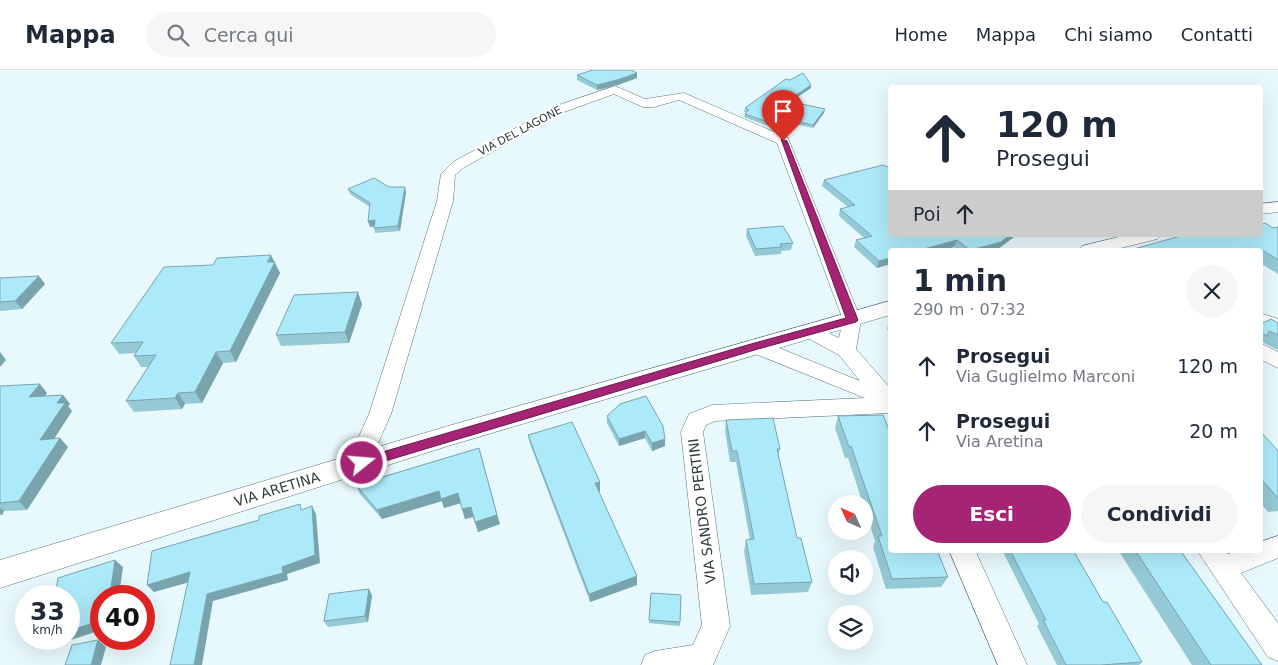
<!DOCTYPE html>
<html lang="it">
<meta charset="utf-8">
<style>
:root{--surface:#fff;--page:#f6f6f7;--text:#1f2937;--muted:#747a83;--line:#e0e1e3;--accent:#a52474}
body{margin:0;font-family:"DejaVu Sans",sans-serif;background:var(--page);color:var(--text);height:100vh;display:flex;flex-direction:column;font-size:19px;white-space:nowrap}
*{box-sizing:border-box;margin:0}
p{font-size:16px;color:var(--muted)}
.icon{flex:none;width:28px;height:28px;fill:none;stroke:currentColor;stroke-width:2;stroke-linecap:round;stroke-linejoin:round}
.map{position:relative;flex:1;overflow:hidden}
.sheet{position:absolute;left:888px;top:178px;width:375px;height:305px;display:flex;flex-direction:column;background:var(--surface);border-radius:5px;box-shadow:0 5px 20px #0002}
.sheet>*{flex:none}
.top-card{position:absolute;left:888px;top:15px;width:375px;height:152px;border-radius:5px;box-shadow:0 5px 20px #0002;background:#fff;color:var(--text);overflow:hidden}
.needle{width:32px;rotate:315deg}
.controls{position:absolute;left:828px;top:425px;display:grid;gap:10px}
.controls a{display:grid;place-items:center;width:45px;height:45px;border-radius:50%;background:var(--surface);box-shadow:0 5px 20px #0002;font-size:25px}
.speed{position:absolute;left:15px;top:515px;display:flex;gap:10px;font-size:25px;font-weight:700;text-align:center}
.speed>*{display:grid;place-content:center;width:65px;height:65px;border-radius:50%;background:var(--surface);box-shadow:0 5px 20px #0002;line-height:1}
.speed small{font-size:12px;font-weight:400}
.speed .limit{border:8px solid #d22;background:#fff;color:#111}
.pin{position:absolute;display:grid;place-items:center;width:42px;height:42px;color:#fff;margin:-51px -21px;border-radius:50% 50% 50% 0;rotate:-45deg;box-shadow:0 0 5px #0007}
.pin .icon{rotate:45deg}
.me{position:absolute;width:55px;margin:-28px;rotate:73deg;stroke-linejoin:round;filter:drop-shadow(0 0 4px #0008)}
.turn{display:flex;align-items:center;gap:18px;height:105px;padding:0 25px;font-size:22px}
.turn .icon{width:65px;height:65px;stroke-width:2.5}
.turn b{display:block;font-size:35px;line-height:42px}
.then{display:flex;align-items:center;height:48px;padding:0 25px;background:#0003;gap:10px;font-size:19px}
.round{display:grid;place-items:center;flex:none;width:52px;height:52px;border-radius:26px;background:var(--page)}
.summary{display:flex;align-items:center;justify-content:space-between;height:85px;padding:0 25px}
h1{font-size:30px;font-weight:700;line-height:38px}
.primary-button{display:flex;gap:10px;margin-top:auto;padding:10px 25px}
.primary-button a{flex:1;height:58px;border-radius:30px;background:var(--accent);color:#fff;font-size:20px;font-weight:700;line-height:58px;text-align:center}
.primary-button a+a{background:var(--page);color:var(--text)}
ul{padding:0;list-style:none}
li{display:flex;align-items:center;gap:15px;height:65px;padding:0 25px}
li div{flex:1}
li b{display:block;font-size:19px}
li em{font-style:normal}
header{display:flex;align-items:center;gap:30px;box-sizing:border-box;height:70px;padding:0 25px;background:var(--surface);border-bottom:1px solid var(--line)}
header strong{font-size:24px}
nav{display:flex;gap:28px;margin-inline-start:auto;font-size:18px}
.search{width:350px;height:45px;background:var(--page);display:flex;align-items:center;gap:12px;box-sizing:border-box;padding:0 18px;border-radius:28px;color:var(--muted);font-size:19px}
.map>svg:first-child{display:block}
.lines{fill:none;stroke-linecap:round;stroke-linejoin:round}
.minor-casing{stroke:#597279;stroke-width:1}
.tertiary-casing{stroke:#597279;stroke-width:1}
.minor{fill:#fff;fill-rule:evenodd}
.tertiary{fill:#fff;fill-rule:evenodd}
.wall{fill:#95c9d6}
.shaded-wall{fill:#79a4ae}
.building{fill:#adeaf9;stroke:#79a4ae}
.route{fill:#a52474;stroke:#6b174b}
.labels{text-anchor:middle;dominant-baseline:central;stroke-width:4.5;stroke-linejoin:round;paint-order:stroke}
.far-street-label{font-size:11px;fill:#313c3f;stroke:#fff}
.street-label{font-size:14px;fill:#313c3f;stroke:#fff}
</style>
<header>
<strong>Mappa</strong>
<div class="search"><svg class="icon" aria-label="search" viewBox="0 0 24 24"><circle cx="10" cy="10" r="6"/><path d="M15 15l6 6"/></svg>Cerca qui</div>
<nav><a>Home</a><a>Mappa</a><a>Chi siamo</a><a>Contatti</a></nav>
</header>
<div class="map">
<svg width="1278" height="595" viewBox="0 0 1278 595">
<rect width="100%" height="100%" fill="#e8f9fd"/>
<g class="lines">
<defs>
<path id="minor" d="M615,16l30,13 39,-6 104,45 73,182 -5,29 34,39v25l-175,8 -9,4 -3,7 27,194 -17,39h-72l4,-10 10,-4 38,-6 9,-20 -21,-193 8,-18 23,-9 153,-7 -117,-47 -3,-5 3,-5 7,-2 7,2 98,40 -21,-26 -37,-20 -2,-4 2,-4 7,-2 7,2 23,11 4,-18 -66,-177 -98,-43 -25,7h-11l-29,-13 -50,18 -101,56 -8,7 -2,26 -62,213 -16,36 -5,19 -8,3 -8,-3 -3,-6 2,-13 16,-36 68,-213 4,-27 12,-12 103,-56z
M1260,243l18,6v13l-18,-6z
M1260,273l18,9v16l-18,-9z
M1278,466v22l-37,15 37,50v38l-10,-4 -71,-107h28l3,4 12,-4h20v-8z
M949,480h26l52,115h-29z"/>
<path id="tertiary" d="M1278,132v10l-18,2v-10z
M1127,165h33l-3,4 -44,11h-34l3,-4z
M890,231v14l-442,131 -448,142v-28l448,-134z"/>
</defs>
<!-- minor casing -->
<use href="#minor" class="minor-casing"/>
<!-- tertiary casing -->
<use href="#tertiary" class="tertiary-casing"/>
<!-- minor -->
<use href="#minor" class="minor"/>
<!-- tertiary -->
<use href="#tertiary" class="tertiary"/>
</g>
<!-- wall -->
<path class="wall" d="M637,3v5l-19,7 -21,5 -20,-10v-5z
M811,18l-20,14 33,11 -11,15 -31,-7 -11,6 -27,-10 1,-3 1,-2h-2l1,-4z
M883,95l7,70h125l-1,2 -16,12 -4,1h-36l-4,-3 -77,21 -23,-21 2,-7 8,-2 -25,-22 1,-7 8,-2 -26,-21 2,-6z
M389,117l17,5 -6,39 -25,2 -1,-5v-2l-4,1 -2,-6 2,-14 -20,-13 -2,-5z
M1278,157v47l-18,-11v-13h-126l85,-15z
M747,159l46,14 -2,7 -10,1v3l-26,2 -9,-20z
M274,192l6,11 -44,89 -13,1 -21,40 -17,1 -3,5 -48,3 -8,-11 22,-34h-7l-7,-11 2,-3 -17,1 -8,-11z
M0,208l45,6 -23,25 -22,2z
M362,234l-13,39 -68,3 -5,-11z
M889,251h1v11l-3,-3z
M1278,253v27l-16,-8 -2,2v-20z
M0,316l47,7 -3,3 19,-1 7,9 -2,2 4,5 -18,28 14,8 -41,63 -23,1 -2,4h-2z
M883,345l7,135 58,27 -7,10 -55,2 -13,-42 2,-6 -11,-34v-3h-1l-15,-46h-3l-10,-30 3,-12z
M607,346l58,23v7l-13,5 -7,-13 -26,8 -12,-23z
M726,350l54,29 -2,6 19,83 15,44 -4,10 -57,3 -7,-44 2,-11h4l-14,-78h-6l-5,-31z
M1260,361l18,20v60l-10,1 -8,-10z
M528,365l72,56 -1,1 38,93 -47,17 -60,-158z
M479,378l21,76 -22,8 -5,-15 -8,2 -4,-16 -17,5 -2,-7 -60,18 -22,-25 -4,-9z
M1002,480h71l30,52 39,60 -3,3h-82l-20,-39 2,-2z
M1118,480h62l82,115h-70z
M369,519l3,7 -4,26 -40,5 -4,-6z
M651,523l30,2 -1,31 -31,-3z"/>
<!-- shaded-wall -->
<path class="shaded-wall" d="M637,3v5l-19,7 -21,5v-5z
M811,15v3l-24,16v-3z
M825,39l-1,4 -11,15v-3z
M782,48v3l-11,6v-4z
M405,117l1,5 -6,39 -2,-5z
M375,150l2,6 -7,1 -2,-6z
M1010,165h5l-1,2 -16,12 -4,1h-23z
M957,170l-3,7 -10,3h-24z
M271,185l9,18 -44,89 -6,-11z
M890,188v6l-13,4 2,-7z
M39,206l6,8 -23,25 -7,-8z
M358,222l4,12 -13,39 -4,-11z
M0,282l6,8 -6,7z
M216,282l7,11 -21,40 -7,-11z
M40,314l7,9 -10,13 -8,-9z
M178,323l7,11 -3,5 -7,-11z
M63,325l7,9 -2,2 4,5 -24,37 -8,-8 17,-37z
M645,361v7l-26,8v-7z
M60,368l8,9 -41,63 -8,-9z
M665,369v7l-13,5v-8z
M600,412v9l-4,2 -1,-10z
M439,421l19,2 3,10 -17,5 -2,-7 -60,18 -5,-9z
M312,436l4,8 4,49 -33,11 1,6 -75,21 -11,64h-8l13,-71 75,-27z
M471,437l2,10 -8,2 -3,-10z
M0,438l4,3 -2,4 -2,-2z
M497,445l3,9 -22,8 -3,-10z
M115,490l8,7 -4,29h-12z
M190,502l7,8 -43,12 -7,-7z
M637,506v9l-47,17 -1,-8z
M369,519l3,7 -4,26 -3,-6z
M101,528v12l-3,21 -42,14 -9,-6h22v-8l25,-30z
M98,570l8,7 -5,18h-10z"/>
<!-- building -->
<path class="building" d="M593,0h38l6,3 -20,7 -20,5 -20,-10z
M803,3l8,12 -24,16 38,8 -12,16 -31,-7 -11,5 -26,-9 4,-4 -4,-2 41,-29 4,1z
M883,95l7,3v67h120l-9,7 -30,8h-1l-13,-10 -37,10h-30v8l-11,3 -23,-21 16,-4 -32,-27 15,-4 -31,-25z
M374,108l15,9h16l-7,39 -24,2 1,-8 -7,1 2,-18 -22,-14z
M1265,153l8,5 5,-1v33l-14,-9 -4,1v-2l-126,-1 50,-14h76v-10z
M783,156l10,17 -13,1 2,3 -26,2 -9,-20z
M271,185l-4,7h8l-45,89 -14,1 -21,40 -17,1 -3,5 -49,3 30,-46 -22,1 9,-14 -32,1 53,-76 49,-2 4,-7z
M39,206l-24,25 -15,1v-24z
M358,222l-13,40 -69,3 18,-40z
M1271,249l7,4v12l-9,-4 -2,5 -7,-4v-8z
M40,314l-11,13 34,-2 -6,8h8l-25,37 20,-2 -41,63 -19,2v-117z
M646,326l17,30 2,13 -13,4 -7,-12 -26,8 -12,-23 13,-12z
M883,345l7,17v118h47l11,27 -56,2 -14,-43h4l-31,-90 -2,1 -11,-31z
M773,348l7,31h-3l20,89h4l11,44 -58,2 -8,-44 8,-1 -17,-88h-5l-6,-31z
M572,352l28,60 -5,1 42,93 -48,18 -61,-159z
M1260,361l18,20v47l-18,-20z
M479,378l18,67 -22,7 -4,-15 -9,2 -4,-16 -17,6 -2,-8 -62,19 -21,-25z
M300,434l1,6 11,-4 3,49 -33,12 1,6 -76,21 -13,71h-24l20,-93 -43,13 5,-34 107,-31v-4z
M1010,480h63l30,52h4l35,60 -41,3h-35l-23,-45h3z
M1135,480h45l82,115h-51z
M115,490l-5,35 -3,1h-6v2l-7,3 -4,23 -21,7v-35h-14l3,-18z
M369,519l-4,27 -41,5 5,-27z
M651,523l30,2 -1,27 -31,-2z
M98,570l-7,25h-26l7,-20z"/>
<!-- route -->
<path class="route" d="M781,69l6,2 71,179 -2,2 -98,27 -396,119 -5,-1 -2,-4 2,-4 5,-1 389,-114 95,-26z"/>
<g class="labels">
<!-- far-street labels -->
<g class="far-street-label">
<text transform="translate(520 61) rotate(-28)">VIA DEL LAGONE</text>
</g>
<!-- street labels -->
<g class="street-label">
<text transform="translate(277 419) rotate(-17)">VIA ARETINA</text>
<text transform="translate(702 441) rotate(-97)">VIA SANDRO PERTINI</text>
</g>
</g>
</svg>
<div class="controls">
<a><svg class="needle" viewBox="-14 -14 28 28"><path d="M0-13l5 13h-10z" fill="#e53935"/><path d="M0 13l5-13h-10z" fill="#747a83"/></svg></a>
<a><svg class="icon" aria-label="sound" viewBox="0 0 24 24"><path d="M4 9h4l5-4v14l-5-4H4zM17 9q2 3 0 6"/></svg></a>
<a><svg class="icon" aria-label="layers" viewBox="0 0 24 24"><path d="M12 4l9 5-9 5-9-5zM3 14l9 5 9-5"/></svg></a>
</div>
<div class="speed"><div>33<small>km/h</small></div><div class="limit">40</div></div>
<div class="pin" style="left:783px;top:71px;background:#d93025"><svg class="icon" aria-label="arrive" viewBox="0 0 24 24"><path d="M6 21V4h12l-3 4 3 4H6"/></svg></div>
<svg class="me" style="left:362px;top:393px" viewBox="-20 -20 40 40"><circle r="17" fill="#a52474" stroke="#fff" stroke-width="3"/><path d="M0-11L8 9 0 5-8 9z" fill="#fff"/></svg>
<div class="top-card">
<div class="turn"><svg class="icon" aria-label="ahead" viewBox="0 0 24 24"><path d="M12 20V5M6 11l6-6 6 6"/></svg><div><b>120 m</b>Prosegui</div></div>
<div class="then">Poi<svg class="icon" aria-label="ahead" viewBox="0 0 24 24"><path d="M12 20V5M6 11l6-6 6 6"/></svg></div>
</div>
<section class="sheet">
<div class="summary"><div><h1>1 min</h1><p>290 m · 07:32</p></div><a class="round"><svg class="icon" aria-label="close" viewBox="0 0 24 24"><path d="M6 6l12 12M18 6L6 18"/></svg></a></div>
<ul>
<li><svg class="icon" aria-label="ahead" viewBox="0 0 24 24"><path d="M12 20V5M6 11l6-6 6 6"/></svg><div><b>Prosegui</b><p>Via Guglielmo Marconi</p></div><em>120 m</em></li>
<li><svg class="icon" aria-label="ahead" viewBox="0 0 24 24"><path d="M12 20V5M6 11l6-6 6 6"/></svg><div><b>Prosegui</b><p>Via Aretina</p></div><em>20 m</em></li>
</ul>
<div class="primary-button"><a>Esci</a><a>Condividi</a></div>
</section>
</div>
